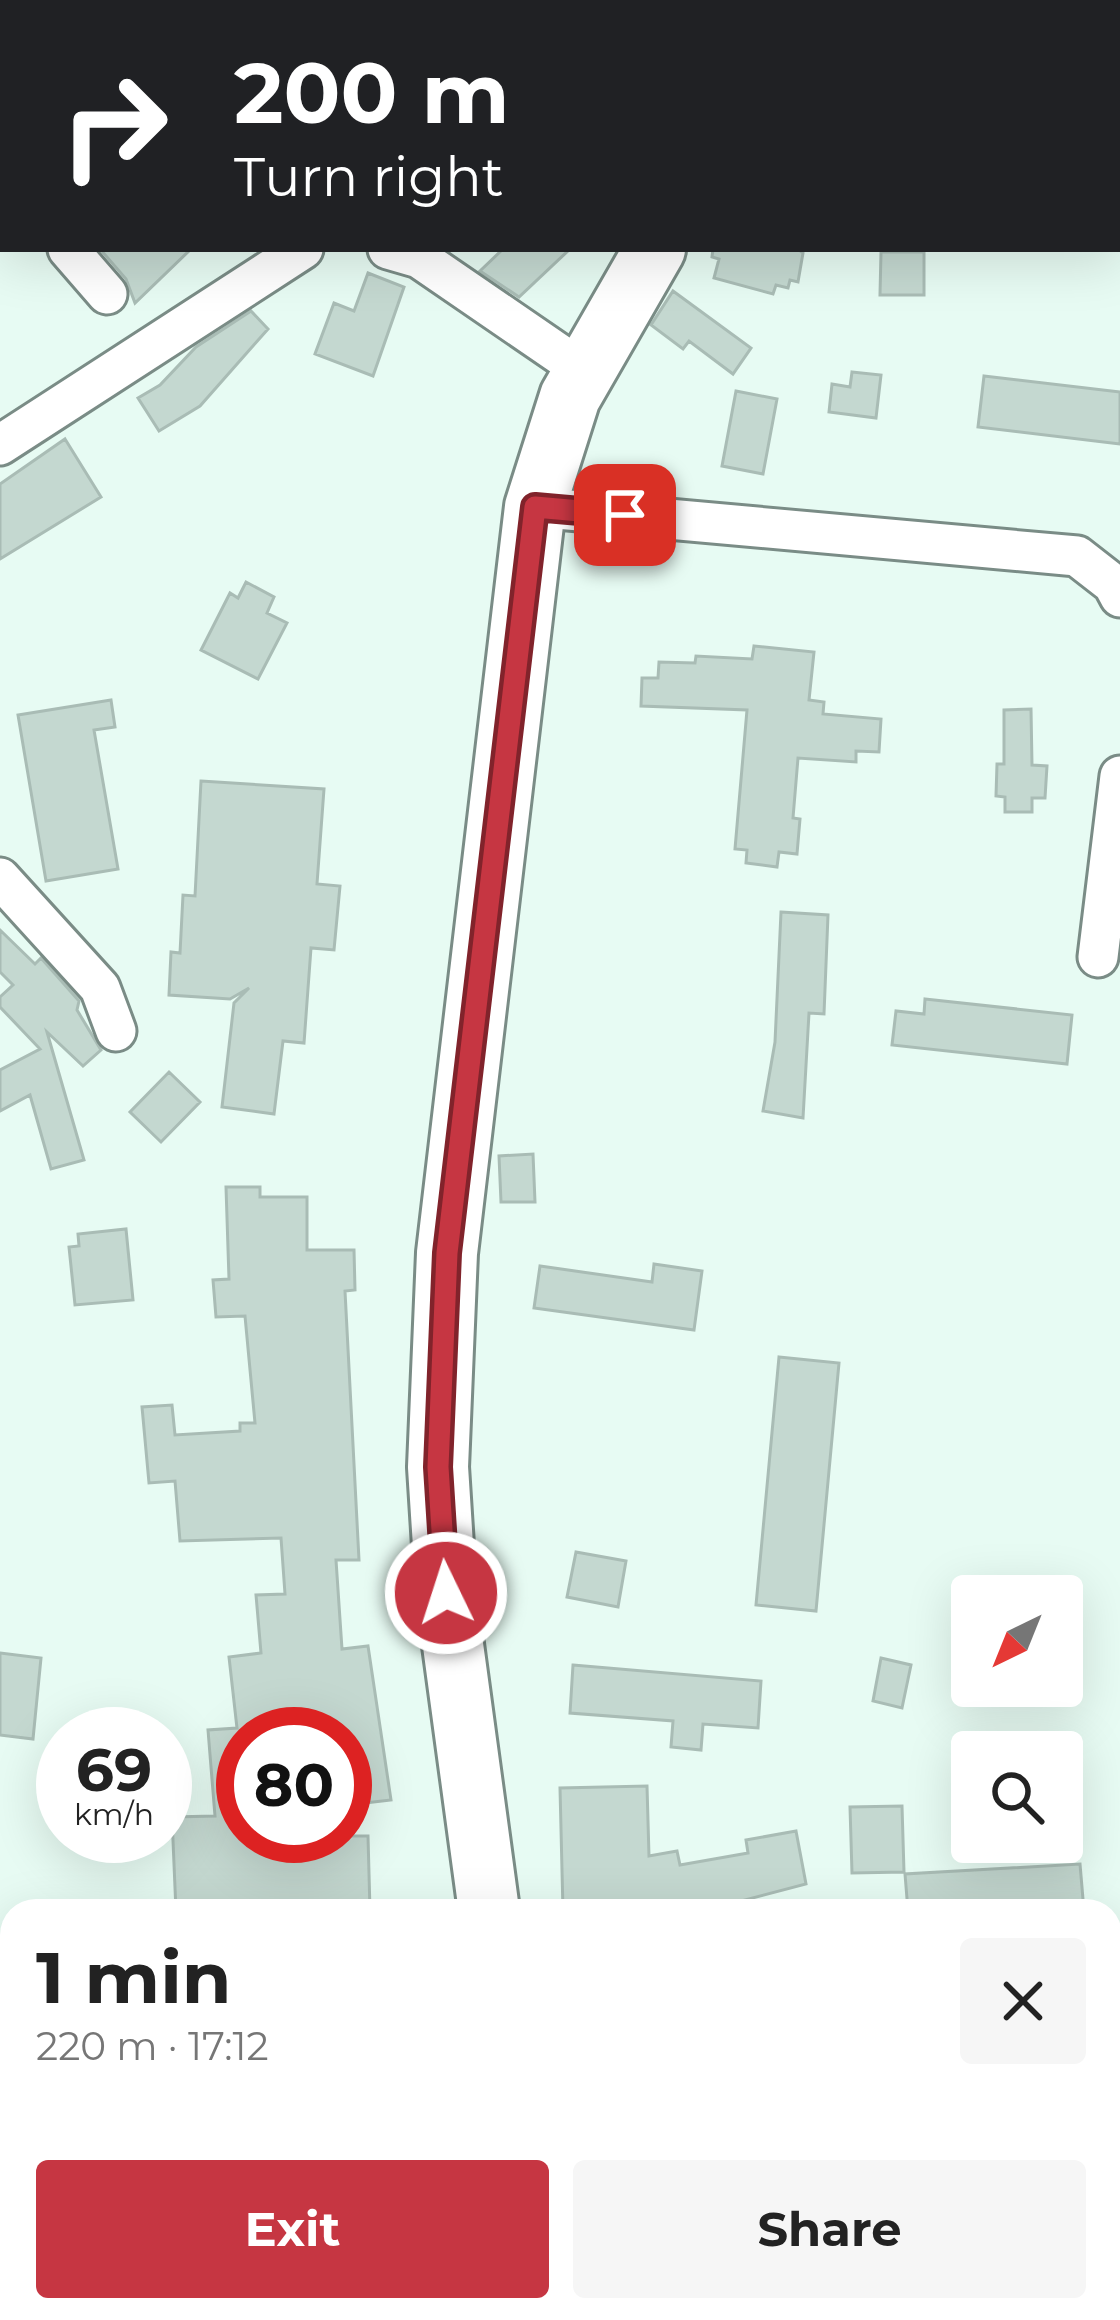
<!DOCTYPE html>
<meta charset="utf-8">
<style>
:root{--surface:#fff;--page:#f6f6f6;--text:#222;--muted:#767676;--accent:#c63642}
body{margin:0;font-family:Montserrat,sans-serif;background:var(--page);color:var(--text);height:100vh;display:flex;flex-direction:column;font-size:45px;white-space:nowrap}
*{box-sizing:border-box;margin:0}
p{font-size:39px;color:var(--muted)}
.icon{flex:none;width:66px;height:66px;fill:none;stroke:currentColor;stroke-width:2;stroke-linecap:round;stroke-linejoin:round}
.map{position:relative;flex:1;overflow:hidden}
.drawer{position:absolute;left:0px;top:1899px;width:1122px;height:423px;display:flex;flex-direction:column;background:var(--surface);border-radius:36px 36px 0 0;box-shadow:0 12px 48px #0002}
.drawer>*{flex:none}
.top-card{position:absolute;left:0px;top:0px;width:1122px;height:252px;box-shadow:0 12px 48px #0002;background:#202124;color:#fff;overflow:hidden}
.needle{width:78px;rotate:223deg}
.buttons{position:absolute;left:951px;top:1575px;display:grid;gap:24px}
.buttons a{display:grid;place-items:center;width:132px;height:132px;border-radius:12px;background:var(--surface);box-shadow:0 12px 48px #0002;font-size:60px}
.speed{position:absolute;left:36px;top:1707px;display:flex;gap:24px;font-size:60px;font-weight:700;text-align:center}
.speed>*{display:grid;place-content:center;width:156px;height:156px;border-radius:50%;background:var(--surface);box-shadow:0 12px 48px #0002;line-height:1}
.speed small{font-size:30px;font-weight:400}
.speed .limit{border:18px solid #d22;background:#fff;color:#111}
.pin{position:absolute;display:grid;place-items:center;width:102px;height:102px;color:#fff;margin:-51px;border-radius:24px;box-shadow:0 6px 18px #0006}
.me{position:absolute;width:132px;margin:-66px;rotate:356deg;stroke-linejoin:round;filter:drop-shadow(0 0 9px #0008)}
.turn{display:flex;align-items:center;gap:42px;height:252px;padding:0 36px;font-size:54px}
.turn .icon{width:156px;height:156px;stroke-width:2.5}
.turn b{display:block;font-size:84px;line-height:102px}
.round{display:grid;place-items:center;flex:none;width:126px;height:126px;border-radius:12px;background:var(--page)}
.headline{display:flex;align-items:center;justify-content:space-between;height:204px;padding:0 36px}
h1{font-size:72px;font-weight:700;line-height:90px}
.action{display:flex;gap:24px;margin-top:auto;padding:24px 36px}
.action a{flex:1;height:138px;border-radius:12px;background:var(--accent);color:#fff;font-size:48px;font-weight:700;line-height:138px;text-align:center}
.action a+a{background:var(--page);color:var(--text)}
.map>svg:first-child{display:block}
.building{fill:#c4d8d0;stroke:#a9bcb5;stroke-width:3}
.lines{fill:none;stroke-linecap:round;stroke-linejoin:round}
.minor-casing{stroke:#7a8c86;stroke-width:45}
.highway-casing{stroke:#7a8c86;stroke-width:66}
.minor{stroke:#fff;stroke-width:39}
.highway{stroke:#fff;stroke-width:60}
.route-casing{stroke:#81232b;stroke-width:30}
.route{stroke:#c63642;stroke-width:21}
</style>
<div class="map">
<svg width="1120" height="2320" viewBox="0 0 1120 2320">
<rect width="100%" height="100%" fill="#e7fbf3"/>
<!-- building -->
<path class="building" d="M100,249h91l-56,54 -9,-24z
M503,249h67l-51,48 -39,-26z
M713,249h85l5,4 -5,29 -8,-2 -2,8 -12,-3 -3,9 -59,-16 5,-19 -7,-2z
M881,252h43v43h-44z
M368,273l36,14 -31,89 -58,-22 19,-51 20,8z
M673,291l78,57 -18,26 -44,-33 -6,8 -32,-24z
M251,311l17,18 -68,77 -41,25 -21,-33 22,-13 36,-38z
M852,372l29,3 -5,43 -47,-6 3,-28 18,3z
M984,376l136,16v52l-142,-17z
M736,391l41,8 -14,75 -41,-8z
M65,439l36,58 -101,62v-75z
M246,582l28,15 -7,16 20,10 -29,56 -57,-29 29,-57 8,5z
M754,646l60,6 -5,48 15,2 -1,12 58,5 -2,33 -23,-1v11l-58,-4 -5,60 7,1 -3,35 -18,-2 -2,15 -31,-4 1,-13 -12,-1 12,-139 -106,-4 1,-28h16l1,-16 36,1 1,-7 56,3z
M111,700l4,27 -21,3 24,139 -72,12 -28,-166z
M1031,709l1,56 15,1 -2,32h-13v14h-27v-15l-9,-1 1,-32h7v-54z
M201,781l123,8 -7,95 23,2 -6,64 -23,-2 -7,95 -21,-2 -9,73 -52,-7 12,-104 15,-15 -19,11 -61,-4 2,-43 9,1 3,-58 12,1z
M781,912l47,3 -4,99 -15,-1 -6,105 -40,-7 12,-69z
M0,930l35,34 6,-6 38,43 -2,9 24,40 -18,16 -36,-34 37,128 -33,9 -21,-74 -30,16v-41l40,-21 -40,-42v-10l13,-12 -13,-13z
M925,999l147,16 -5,49 -175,-19 4,-34 28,3z
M169,1072l31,30 -39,40 -31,-30z
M533,1154l2,48h-34l-2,-46z
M226,1187h34v10h47v53h47l1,40 -10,1 14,269h-23l6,89 26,-3 23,154 -35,4 -7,-70h-106v102h125l2,75h-194l-4,-94 43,-1 -7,-86 29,-2 -8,-71 32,-4 -5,-58 29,-1 -4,-56 -101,3 -5,-60 -26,2 -7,-76 30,-2 3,30 65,-4v-8h15l-10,-107 -29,1 -3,-37 16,-1z
M126,1229l7,71 -58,5 -6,-58 10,-1 -1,-12z
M654,1264l48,7 -8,59 -160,-22 6,-42 112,16z
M779,1357l60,6 -23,248 -60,-6z
M576,1552l50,9 -8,46 -51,-10z
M0,1653l41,5 -8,81 -33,-4z
M881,1658l30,7 -9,43 -29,-7z
M573,1665l188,16 -3,47 -55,-4 -2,26 -30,-3 2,-26 -103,-8z
M647,1786l2,70 28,-5 3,14 68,-12 -2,-13 50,-9 10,53 -103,27h-140l-3,-123z
M902,1806l2,66 -52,1 -2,-66z
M1080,1864l4,47h-176l-3,-37z"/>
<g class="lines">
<defs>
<path id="minor" d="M431,0l4,3
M1061,3l11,-3
M0,156l3,4
M1119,190h1
M68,249l39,45
M388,249l31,9 165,113
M0,445l303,-196
M535,507l542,49 36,28 7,13
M0,878l100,110 16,43
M1098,957l22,-181
M1110,2021l10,-2
M846,2320l74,-10"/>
<path id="highway" d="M748,0v3
M489,1911l-43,-318 -8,-126 9,-214 88,-746 35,-110 85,-148
M556,2310l2,10"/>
</defs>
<!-- minor casing -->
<use href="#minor" class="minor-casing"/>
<!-- highway casing -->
<use href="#highway" class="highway-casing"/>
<!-- minor -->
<use href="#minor" class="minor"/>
<!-- highway -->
<use href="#highway" class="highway"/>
</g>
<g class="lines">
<defs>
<path id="route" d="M446,1593l-8,-126 9,-214 88,-746 90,8"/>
</defs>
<!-- route casing -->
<use href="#route" class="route-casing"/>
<!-- route -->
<use href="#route" class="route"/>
</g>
</svg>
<div class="buttons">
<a><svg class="needle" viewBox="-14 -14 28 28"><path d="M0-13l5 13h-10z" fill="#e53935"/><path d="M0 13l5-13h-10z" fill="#767676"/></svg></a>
<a><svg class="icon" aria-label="search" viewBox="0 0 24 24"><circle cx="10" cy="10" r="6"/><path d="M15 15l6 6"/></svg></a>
</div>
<div class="speed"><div>69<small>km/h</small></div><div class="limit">80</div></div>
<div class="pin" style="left:625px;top:515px;background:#d93025"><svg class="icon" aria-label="arrive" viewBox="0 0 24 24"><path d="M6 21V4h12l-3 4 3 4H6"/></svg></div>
<svg class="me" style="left:446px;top:1593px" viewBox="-20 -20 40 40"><circle r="17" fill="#c63642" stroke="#fff" stroke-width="3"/><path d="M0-11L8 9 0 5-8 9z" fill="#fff"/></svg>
<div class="top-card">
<div class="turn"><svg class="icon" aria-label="right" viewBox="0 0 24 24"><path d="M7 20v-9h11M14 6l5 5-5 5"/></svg><div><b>200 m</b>Turn right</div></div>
</div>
<section class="drawer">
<div class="headline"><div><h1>1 min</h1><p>220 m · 17:12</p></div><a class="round"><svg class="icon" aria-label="close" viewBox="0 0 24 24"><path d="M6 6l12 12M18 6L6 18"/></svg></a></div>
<div class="action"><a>Exit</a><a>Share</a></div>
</section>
</div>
